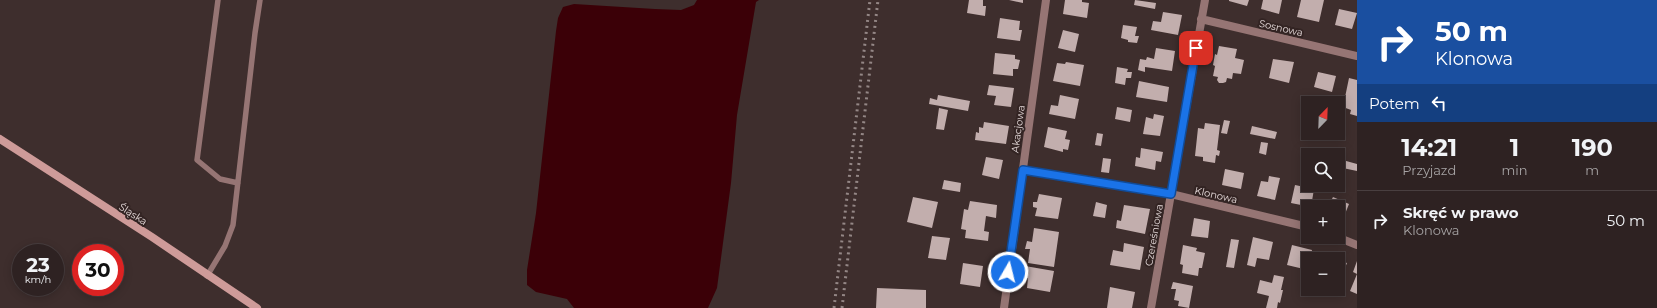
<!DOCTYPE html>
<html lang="pl">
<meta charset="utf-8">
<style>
:root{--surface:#2e2222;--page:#362a2a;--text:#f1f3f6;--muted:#a7a4a5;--line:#493f40}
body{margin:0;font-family:Montserrat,sans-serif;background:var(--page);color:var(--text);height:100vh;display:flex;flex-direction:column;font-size:15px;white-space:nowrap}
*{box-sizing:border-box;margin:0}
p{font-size:13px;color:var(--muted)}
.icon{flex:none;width:22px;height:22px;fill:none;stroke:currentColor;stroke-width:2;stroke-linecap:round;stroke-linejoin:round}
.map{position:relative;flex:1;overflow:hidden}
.panel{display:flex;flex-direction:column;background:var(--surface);width:300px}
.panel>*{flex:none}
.banner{background:#1a4fa0;color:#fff;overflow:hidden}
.needle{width:26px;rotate:23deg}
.buttons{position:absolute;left:1301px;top:96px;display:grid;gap:8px}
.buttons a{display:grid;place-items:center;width:44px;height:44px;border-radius:0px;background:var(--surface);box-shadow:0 2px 10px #0003,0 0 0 1px var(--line);font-size:20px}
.speed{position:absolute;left:12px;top:244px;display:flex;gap:8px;font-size:20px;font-weight:700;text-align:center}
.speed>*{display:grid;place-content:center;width:52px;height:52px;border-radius:50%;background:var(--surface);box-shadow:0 2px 10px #0003,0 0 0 1px var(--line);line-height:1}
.speed small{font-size:10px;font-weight:400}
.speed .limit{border:6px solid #d22;background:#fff;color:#111}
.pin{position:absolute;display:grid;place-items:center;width:34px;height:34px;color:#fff;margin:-17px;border-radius:8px;box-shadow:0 2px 6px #0006}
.me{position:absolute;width:44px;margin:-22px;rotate:8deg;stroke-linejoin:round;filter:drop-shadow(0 0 3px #0008)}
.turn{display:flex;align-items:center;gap:14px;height:84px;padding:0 12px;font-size:18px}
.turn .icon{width:52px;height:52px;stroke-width:2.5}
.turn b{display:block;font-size:28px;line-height:34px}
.then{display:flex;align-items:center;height:38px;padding:0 12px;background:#0003;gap:8px;font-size:15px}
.eta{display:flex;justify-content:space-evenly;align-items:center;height:68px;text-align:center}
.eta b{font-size:24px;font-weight:700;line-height:28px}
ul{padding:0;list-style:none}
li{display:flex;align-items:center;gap:12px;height:60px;padding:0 12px;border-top:1px solid var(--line)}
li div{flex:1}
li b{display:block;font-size:15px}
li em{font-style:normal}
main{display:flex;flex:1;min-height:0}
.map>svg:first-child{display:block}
.water{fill:#3b0007}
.building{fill:#c2aead}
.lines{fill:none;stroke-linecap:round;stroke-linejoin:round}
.lane{stroke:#967574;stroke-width:5.5}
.street{stroke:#967574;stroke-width:8}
.secondary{stroke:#ce9b99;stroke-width:8}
.rail{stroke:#948786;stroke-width:3;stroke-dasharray:2 4;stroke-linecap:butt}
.route-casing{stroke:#114b97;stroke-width:10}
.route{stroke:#1a73e8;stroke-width:7}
.labels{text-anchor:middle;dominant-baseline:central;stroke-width:4;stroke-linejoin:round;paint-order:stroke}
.street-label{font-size:10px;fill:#e4d9d9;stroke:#332423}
</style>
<main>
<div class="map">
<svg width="1357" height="308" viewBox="0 0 1357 308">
<rect width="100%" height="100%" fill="#3e2e2d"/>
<!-- water -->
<path class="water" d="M697,0h62l-3,2 -19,113 -6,68 -14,105 -9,20h-134l-7,-9 -31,-7 -9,-7v-15l9,-57 20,-182 2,-13 5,-11 11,-3 81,5 26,1 13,-5z"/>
<!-- building -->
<path class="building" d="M969,0h14v6h3l-1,10 -18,-3z
M1009,0h14v3z
M1065,0h17v2l7,1 -2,15 -24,-4z
M1135,0l21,3 -1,6 -21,-4z
M1229,0h20l-2,6 -18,-5z
M1263,0h19l-3,14 -18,-5z
M1301,0h23l-5,22 -22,-5z
M1339,9l18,4 -5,16 -17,-4z
M1163,12l19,3 -4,20 -27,-5 2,-9 8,1z
M1000,18l20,3 -1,9h3l-2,11 -23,-3z
M1123,25l14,2 -2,9h4l-2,7 -9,-1v-2l-7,-2z
M1063,30l16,4 -4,18 -17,-4z
M1219,46l18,3 -2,9 9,2 -3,14 -8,-1 -1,6 -5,-1 -1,4 -3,1h-4l-2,-3 1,-3 -5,-1 2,-10 -2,-1 2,-11 2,1z
M1156,48l19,3 -3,20 -27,-4v5l-7,-2 2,-11 6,1 1,-3 7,2z
M995,53l20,2v4l5,1 -2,9h-5v7l-20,-2z
M1273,59l21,3 -5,21 -20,-5z
M1066,62l18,3 -4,21 -27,-5 4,-18 8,1z
M1117,67l11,2 -1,3h5l-1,6h-5l-1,7 -10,-2z
M1318,72l18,4 -4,16 -18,-5z
M1349,78l8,2v36l-7,-2 1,-4 -8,-3z
M1139,81l30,6 -2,15 -31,-5z
M989,85l25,3 -3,19 -17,-2 2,-9 -9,-1z
M938,95l32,6 -2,10 -39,-7 1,-6 7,2z
M1060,95l19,4 -4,20 -26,-5 2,-9 7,1z
M1117,107l15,3 -2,12 -15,-3z
M939,108l9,2 -4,20 -8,-1z
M1154,114l10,2 -4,20 -17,-2 3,-17 7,2z
M1224,120l6,1 -3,13 -6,-1z
M984,122l25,4 -3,18 -31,-4 1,-8 3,1v-6l4,1z
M1205,123l15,2 -3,25 3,1 -1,5 -3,-1 -1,8 -12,-2v-4l-8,-1 3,-28 6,1z
M1252,126l25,6 -2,7 -25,-5z
M1048,127l19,4 -2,8 5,1 -2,10 -5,-1v3l-19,-5z
M1097,133l6,1 -2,12 -6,-1z
M1261,142l7,1 -2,12 -7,-2z
M1141,148l22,4 -2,10 -5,-1 -1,9 -20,-4 1,-9 4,1z
M986,157l17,3 -4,19 -17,-4z
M1103,158l8,1 -2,14 -8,-1z
M1339,159l18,5v7l-19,-4z
M1225,169l19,4 -3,16 -19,-4z
M1269,176l11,2 -5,22 -18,-4 4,-15 7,1z
M944,180l17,3 -1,9 -18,-3z
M1295,185l19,4 -3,18 -20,-4z
M1039,194l23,4 -4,21 -23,-3 2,-8 -4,-1v-5h4z
M913,197l25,5 -6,26 -25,-6z
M1333,197l16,7 -6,15 -5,-2v-10h-10z
M970,201l27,4 -1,13 -10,-2 -2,15 5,1 -1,9 -23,-3 1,-8 -5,-1 3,-20 4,1z
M1096,202l11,3 -2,13 -12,-2z
M1124,205l26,4 -5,25 -29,-6 1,-8 4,1z
M1194,218l16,3 -2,17 -17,-2z
M1034,228l25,4 -5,35 -26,-4 2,-14h-5l2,-8 5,1z
M932,236l18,2 -4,22 -18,-2z
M1253,237l20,5 -4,18 -12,-2 -2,9 -8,-2z
M1231,239l8,1 -5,28 -8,-1z
M1124,243l20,4 -4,23 -30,-5 3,-15 10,2z
M1183,245l14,3 -1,3 9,2 -3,15h-3l-1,8 -16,-3 1,-8 -3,-1z
M1292,245l20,5 -1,6 4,1v2h-7v11l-21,-5z
M1328,256l8,3h-10z
M1338,260l9,3 -7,17 -2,-1z
M1357,261v33l-7,-3 7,-17 -4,-2z
M963,263l20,3 -3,21 -20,-3z
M1025,266l29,5 -4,21 -23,-4 1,-10h-5z
M1274,275l10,2 -3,13h2l-3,13 -2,-1 -1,6h-11l3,-12 -12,-3 3,-13 12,3z
M1173,282l20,4 -4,22 -11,-2 1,-5 -5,-1 2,-11h-5z
M1110,287l25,5 -3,16h-25z
M877,288l49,2v18h-50z"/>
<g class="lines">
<!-- lane -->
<path class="lane" d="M218,0l-21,160 23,19 18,4
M207,276l18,-30 8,-21 22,-192 5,-33"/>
<!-- street -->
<path class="street" d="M1201,19l156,37
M1023,170l148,24 137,33
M1337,237l20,8
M1004,308l42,-308
M1151,308l54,-308"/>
<!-- secondary -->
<path class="secondary" d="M0,139l152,98 105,71"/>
<!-- rail -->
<path class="rail" d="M834,308l36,-308
M842,308l36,-308"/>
</g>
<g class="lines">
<defs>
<path id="route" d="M1008,272l15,-102 148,24 25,-146"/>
</defs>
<!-- route casing -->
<use href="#route" class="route-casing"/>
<!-- route -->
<use href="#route" class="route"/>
</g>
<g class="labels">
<!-- street labels -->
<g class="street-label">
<text transform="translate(1281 28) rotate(13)">Sosnowa</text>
<text transform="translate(1018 129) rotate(-82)">Akacjowa</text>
<text transform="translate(1216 195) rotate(13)">Klonowa</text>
<text transform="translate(133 214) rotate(33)">Śląska</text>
<text transform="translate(1154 235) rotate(-80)">Czereśniowa</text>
</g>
</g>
</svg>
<div class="buttons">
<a><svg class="needle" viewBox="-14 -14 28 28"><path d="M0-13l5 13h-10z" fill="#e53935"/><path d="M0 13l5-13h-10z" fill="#a7a4a5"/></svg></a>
<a><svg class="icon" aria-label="search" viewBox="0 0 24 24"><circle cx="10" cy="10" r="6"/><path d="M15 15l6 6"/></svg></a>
<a>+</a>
<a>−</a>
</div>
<div class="speed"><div>23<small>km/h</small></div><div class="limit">30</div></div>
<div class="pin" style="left:1196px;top:48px;background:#d93025"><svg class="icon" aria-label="arrive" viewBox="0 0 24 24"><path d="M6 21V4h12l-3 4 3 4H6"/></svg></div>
<svg class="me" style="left:1008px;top:272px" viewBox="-20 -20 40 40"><circle r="17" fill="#1a73e8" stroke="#fff" stroke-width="3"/><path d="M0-11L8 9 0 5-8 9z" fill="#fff"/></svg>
</div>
<section class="panel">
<div class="banner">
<div class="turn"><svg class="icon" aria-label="right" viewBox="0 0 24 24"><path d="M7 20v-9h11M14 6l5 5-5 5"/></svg><div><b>50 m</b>Klonowa</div></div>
<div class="then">Potem<svg class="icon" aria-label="left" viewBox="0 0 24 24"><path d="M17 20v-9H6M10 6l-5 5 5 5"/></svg></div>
</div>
<div class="eta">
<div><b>14:21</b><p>Przyjazd</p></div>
<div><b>1</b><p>min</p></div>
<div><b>190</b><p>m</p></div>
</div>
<ul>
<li><svg class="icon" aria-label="right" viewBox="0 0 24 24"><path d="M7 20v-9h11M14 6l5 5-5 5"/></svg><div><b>Skręć w prawo</b><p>Klonowa</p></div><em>50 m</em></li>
</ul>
</section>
</main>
